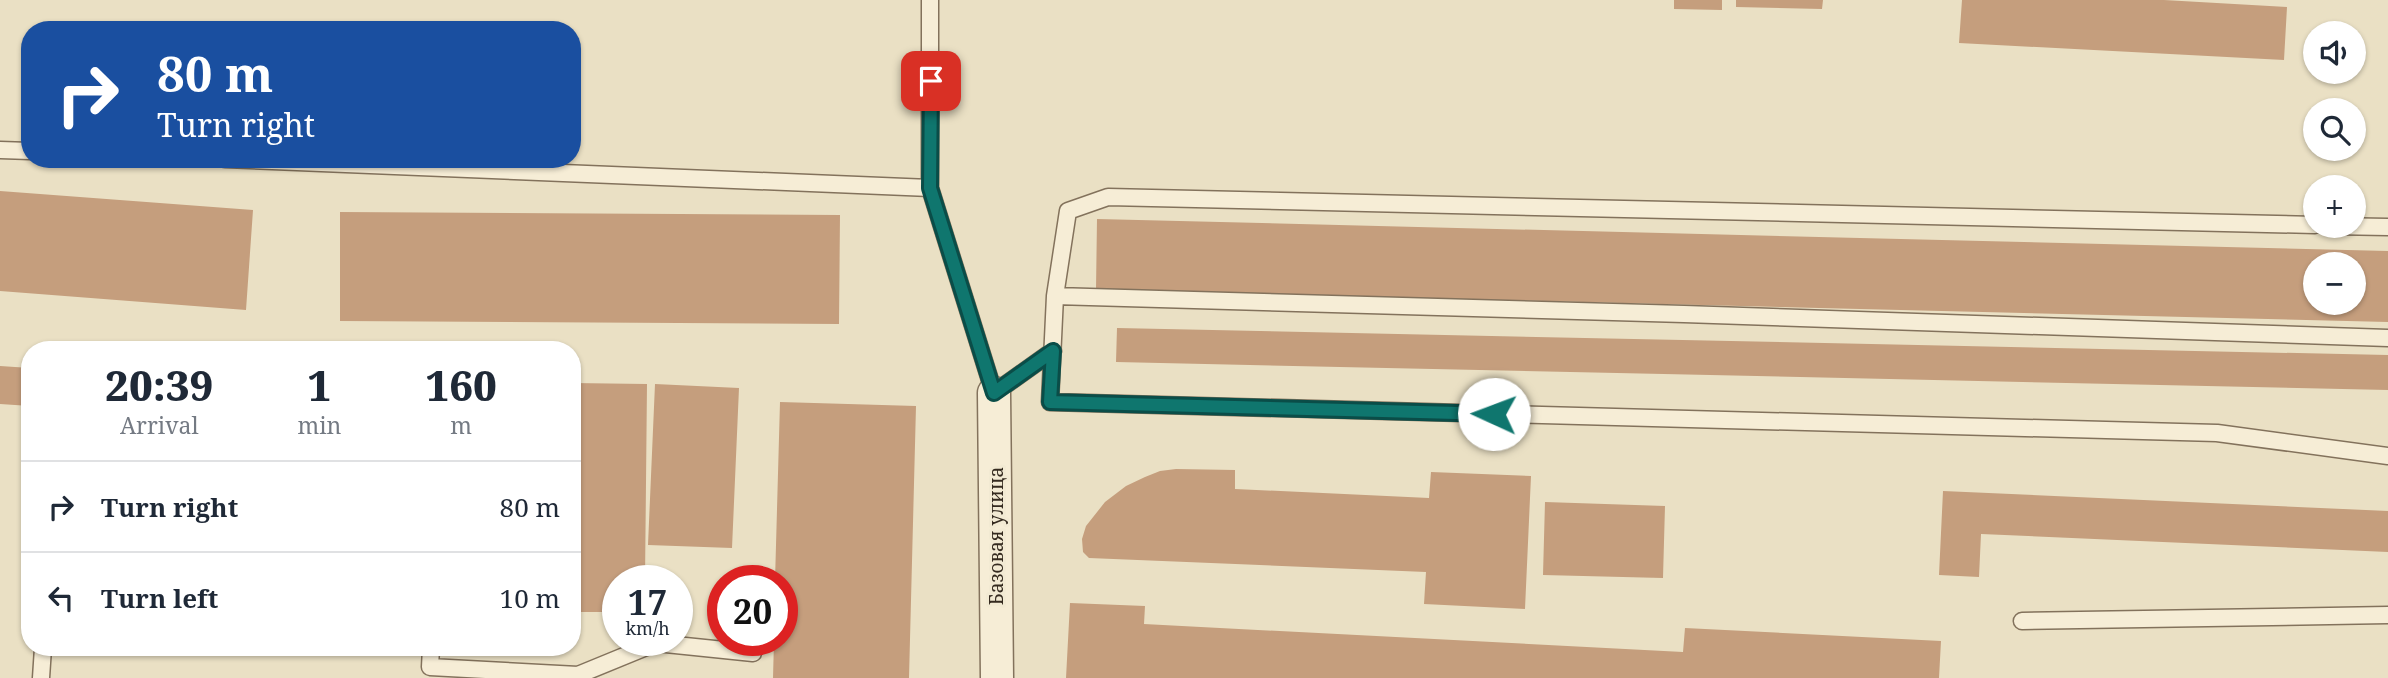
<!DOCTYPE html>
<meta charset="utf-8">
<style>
:root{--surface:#fff;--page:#f2f2f3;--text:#1f2937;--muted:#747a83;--line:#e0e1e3}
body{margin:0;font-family:"Noto Serif",serif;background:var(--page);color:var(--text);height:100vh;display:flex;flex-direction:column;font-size:26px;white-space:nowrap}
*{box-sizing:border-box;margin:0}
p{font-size:23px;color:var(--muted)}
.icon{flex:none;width:38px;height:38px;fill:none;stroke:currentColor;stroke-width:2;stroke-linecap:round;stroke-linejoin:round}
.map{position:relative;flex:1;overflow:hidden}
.panel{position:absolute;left:21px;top:341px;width:560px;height:315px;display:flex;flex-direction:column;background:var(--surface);border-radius:28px;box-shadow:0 2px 5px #0004}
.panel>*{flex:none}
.top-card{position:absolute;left:21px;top:21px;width:560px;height:147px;border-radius:28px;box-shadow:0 2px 5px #0004;background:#1a4fa0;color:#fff;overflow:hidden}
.fabs{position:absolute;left:2303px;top:21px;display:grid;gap:14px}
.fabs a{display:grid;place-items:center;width:63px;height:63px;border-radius:50%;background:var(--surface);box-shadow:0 2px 5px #0004;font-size:35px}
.speed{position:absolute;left:602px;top:565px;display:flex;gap:14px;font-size:35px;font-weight:700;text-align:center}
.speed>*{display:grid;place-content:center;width:91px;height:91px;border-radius:50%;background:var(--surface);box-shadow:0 2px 5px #0004;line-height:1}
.speed small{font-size:18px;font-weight:400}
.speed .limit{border:10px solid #d22;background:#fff;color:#111}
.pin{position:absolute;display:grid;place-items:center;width:60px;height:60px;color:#fff;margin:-30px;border-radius:14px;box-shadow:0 4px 10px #0006}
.me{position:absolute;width:77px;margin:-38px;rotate:272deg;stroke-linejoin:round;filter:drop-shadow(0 0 5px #0008)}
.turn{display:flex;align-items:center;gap:24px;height:147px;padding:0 21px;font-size:32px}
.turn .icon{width:91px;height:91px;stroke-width:2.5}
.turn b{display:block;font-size:49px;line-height:60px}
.eta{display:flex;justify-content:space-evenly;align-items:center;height:119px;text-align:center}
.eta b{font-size:42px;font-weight:800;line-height:49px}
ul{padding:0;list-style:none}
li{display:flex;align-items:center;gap:21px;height:91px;padding:0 21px;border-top:2px solid var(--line)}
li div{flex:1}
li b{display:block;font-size:26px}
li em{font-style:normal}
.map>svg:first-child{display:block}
.building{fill:#c59e7d;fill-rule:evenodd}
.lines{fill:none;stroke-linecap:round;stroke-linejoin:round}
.service-casing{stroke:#83725c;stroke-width:19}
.minor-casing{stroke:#83725c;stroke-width:35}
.service{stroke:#f6edd6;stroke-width:16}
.minor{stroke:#f6edd6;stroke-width:32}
.route-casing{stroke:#0a4d48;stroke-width:18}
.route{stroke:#0f766e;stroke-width:12}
.labels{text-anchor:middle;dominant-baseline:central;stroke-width:6;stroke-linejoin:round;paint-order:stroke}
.street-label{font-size:19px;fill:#342a1f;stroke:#f2ead3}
</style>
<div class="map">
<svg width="2388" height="678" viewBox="0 0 2388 678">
<rect width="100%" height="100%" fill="#eae0c4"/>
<!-- building -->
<path class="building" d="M1674,0h48v10l-48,-1z
M1736,0h87l-1,9 -86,-2z
M1962,0h202l123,7 -3,53 -325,-17z
M0,191l253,19 -7,100 -246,-19z
M340,212l500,3 -1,109 -499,-3z
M1097,219l1291,32v71l-1292,-32zM2315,264h39v39h-39z
M1117,328l1271,27v35l-1272,-28z
M0,366l30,2v38l-30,-2z
M572,383l75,1 -2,197h-27v31h-46z
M655,384l84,4 -7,160 -84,-3z
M780,402l136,4 -7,272h-136l1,-38h8v-59h-7z
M1176,469l59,1v19l194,9 2,-26 100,4 -6,133 -101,-5 2,-32 -337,-14 -6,-6 -1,-13 4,-13 19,-24 21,-16 19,-9 15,-6z
M1943,491l445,20v41l-407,-18 -2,43 -40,-2z
M1545,502l120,4 -2,72 -120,-3z
M1070,603l75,3 -1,18 539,28 2,-24 256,13 -2,37h-873z"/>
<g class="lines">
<defs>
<path id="service" d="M930,0v188
M0,150l30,1
M225,159l705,29 64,205 59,-42
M2315,225l-1207,-28 -40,14 -13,85 -5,106 1167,31 171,23
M2330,226l58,1
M1055,296l629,18 704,24
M2022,621l366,-6
M431,648l-1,19 148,8 78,-32 97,10
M41,678l2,-30"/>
<path id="minor" d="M994,393l3,285"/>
</defs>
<!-- service casing -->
<use href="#service" class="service-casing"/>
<!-- minor casing -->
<use href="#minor" class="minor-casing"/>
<!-- service -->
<use href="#service" class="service"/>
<!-- minor -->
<use href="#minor" class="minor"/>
</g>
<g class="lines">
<defs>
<path id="route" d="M931,81l-1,107 64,205 59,-42 -3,51 444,12"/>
</defs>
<!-- route casing -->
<use href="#route" class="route-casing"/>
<!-- route -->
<use href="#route" class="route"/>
</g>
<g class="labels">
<!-- street labels -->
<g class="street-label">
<text transform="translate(996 536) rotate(-90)">Базовая улица</text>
</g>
</g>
</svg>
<div class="fabs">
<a><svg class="icon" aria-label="sound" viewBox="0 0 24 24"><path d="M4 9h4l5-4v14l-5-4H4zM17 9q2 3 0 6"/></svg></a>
<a><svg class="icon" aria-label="search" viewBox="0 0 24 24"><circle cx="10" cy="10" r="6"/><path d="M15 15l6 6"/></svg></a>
<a>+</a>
<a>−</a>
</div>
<div class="speed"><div>17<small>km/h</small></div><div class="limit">20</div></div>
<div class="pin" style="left:931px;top:81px;background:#d93025"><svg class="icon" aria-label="arrive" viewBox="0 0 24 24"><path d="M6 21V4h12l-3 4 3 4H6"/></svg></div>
<svg class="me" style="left:1494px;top:414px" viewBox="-20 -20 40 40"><circle r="19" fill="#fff"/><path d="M0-13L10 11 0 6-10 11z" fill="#0f766e"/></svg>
<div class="top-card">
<div class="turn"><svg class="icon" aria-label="right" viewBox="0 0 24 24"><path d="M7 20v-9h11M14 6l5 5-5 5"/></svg><div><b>80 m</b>Turn right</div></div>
</div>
<section class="panel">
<div class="eta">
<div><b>20:39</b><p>Arrival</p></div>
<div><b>1</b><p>min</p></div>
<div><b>160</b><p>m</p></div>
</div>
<ul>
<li><svg class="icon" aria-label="right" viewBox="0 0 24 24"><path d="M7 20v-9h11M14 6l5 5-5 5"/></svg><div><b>Turn right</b></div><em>80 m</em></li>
<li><svg class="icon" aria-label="left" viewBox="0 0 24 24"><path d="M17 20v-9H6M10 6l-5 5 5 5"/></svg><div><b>Turn left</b></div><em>10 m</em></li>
</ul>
</section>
</div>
